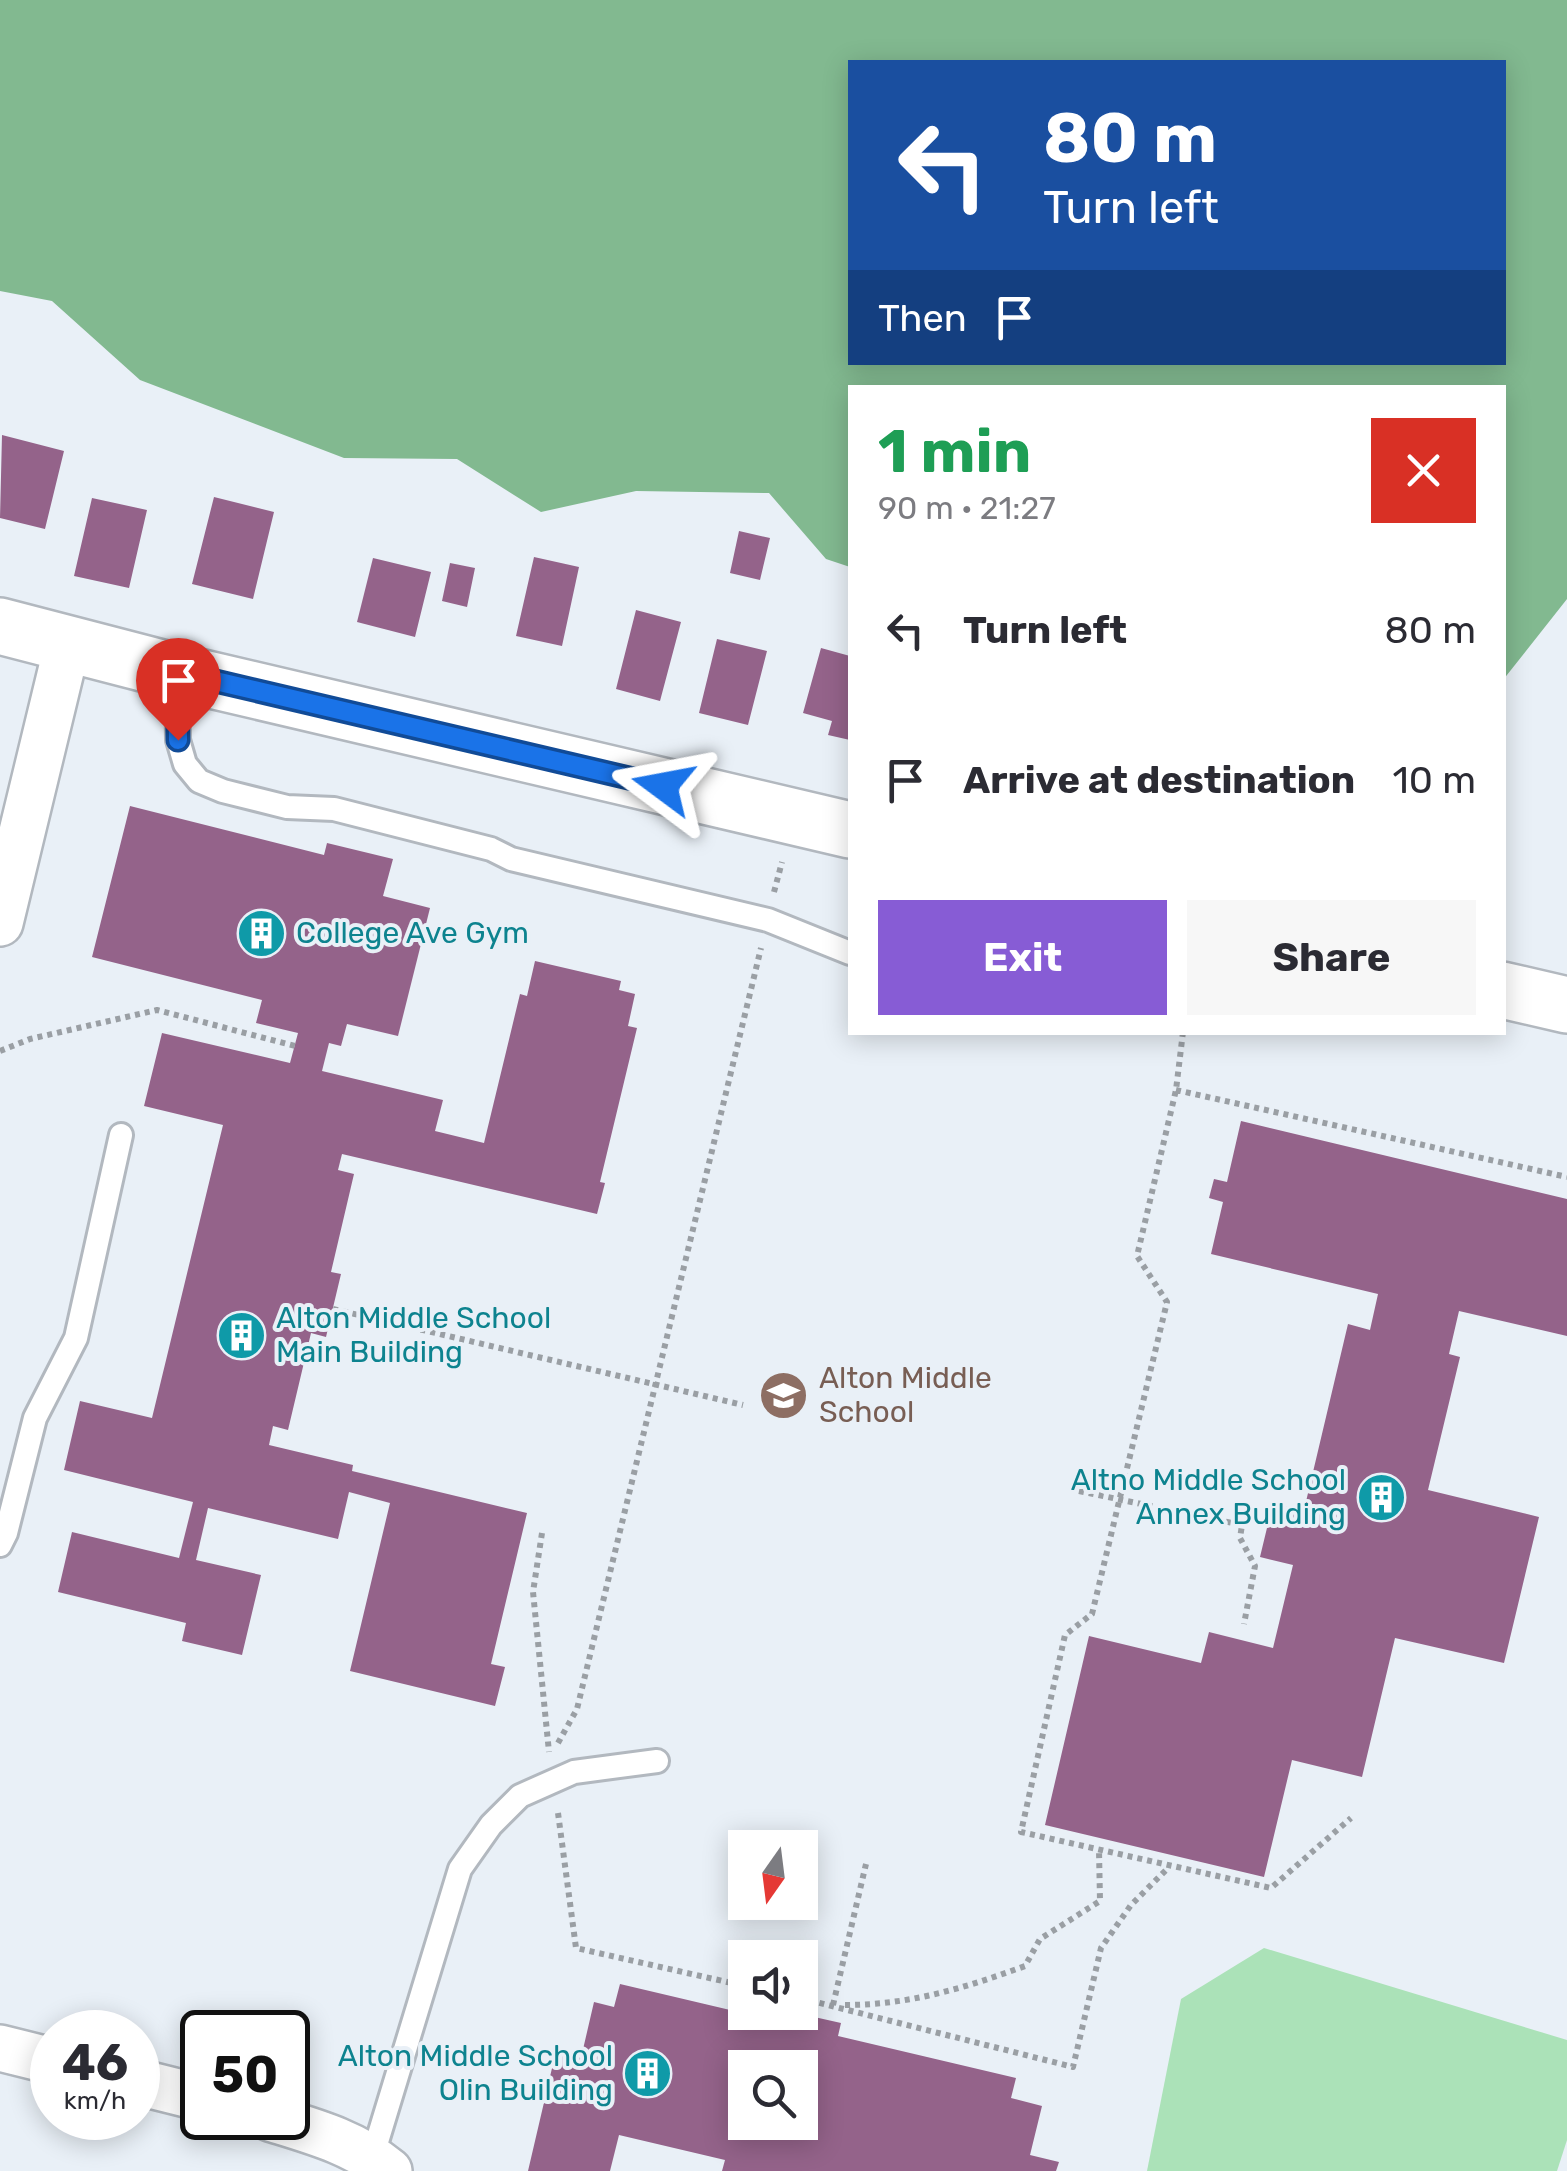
<!DOCTYPE html>
<meta charset="utf-8">
<style>
:root{--surface:#fff;--page:#f7f7f7;--text:#2b2b33;--muted:#7c7c81;--accent:#875cd5}
body{margin:0;font-family:Rubik,sans-serif;background:var(--page);color:var(--text);height:100vh;display:flex;flex-direction:column;font-size:38px;white-space:nowrap}
*{box-sizing:border-box;margin:0}
p{font-size:32px;color:var(--muted)}
.icon{flex:none;width:55px;height:55px;fill:none;stroke:currentColor;stroke-width:2;stroke-linecap:round;stroke-linejoin:round}
.map{position:relative;flex:1;overflow:hidden}
.side{position:absolute;left:848px;top:385px;width:658px;height:650px;display:flex;flex-direction:column;background:var(--surface);border-radius:0px;box-shadow:0 5px 25px #0003}
.side>*{flex:none}
.banner{position:absolute;left:848px;top:60px;width:658px;height:305px;border-radius:0px;box-shadow:0 5px 25px #0003;background:#1a4fa0;color:#fff;overflow:hidden}
.needle{width:65px;rotate:194deg}
.tools{position:absolute;left:728px;top:1830px;display:grid;gap:20px}
.tools a{display:grid;place-items:center;width:90px;height:90px;border-radius:0px;background:var(--surface);box-shadow:0 5px 25px #0003;font-size:50px}
.speed{position:absolute;left:30px;top:2010px;display:flex;gap:20px;font-size:50px;font-weight:700;text-align:center}
.speed>*{display:grid;place-content:center;width:130px;height:130px;border-radius:50%;background:var(--surface);box-shadow:0 5px 25px #0003;line-height:1}
.speed small{font-size:25px;font-weight:400}
.speed .limit{border:5px solid #111;border-radius:15px;background:#fff;color:#111}
.pin{position:absolute;display:grid;place-items:center;width:85px;height:85px;color:#fff;margin:-102px -42px;border-radius:50% 50% 50% 0;rotate:-45deg;box-shadow:0 0 10px #0007}
.pin .icon{rotate:45deg}
.me{position:absolute;width:110px;margin:-55px;rotate:283deg;stroke-linejoin:round;filter:drop-shadow(0 0 8px #0008)}
.turn{display:flex;align-items:center;gap:35px;height:210px;padding:0 30px;font-size:45px}
.turn .icon{width:130px;height:130px;stroke-width:2.5}
.turn b{display:block;font-size:70px;line-height:85px}
.then{display:flex;align-items:center;height:95px;padding:0 30px;background:#0003;gap:20px;font-size:38px}
.round{display:grid;place-items:center;flex:none;width:105px;height:105px;border-radius:0px;background:var(--page)}
.head{display:flex;align-items:center;justify-content:space-between;height:170px;padding:0 30px}
h1{font-size:60px;font-weight:700;line-height:75px;color:#1e9e55}
.primary-button{display:flex;gap:20px;margin-top:auto;padding:20px 30px}
.primary-button a{flex:1;height:115px;border-radius:0px;background:var(--accent);color:#fff;font-size:40px;font-weight:700;line-height:115px;text-align:center}
.primary-button a+a{background:var(--page);color:var(--text)}
ul{padding:0;list-style:none}
li{display:flex;align-items:center;gap:30px;height:150px;padding:0 30px}
li div{flex:1}
li b{display:block;font-size:38px}
li em{font-style:normal}
.map>svg:first-child{display:block}
.green{fill:#abe2b8}
.forest{fill:#82b990;fill-rule:evenodd}
.building{fill:#94638a;fill-rule:evenodd}
.lines{fill:none;stroke-linecap:round;stroke-linejoin:round}
.service-casing{stroke:#b2b8bf;stroke-width:28}
.minor-casing{stroke:#b2b8bf;stroke-width:50}
.secondary-casing{stroke:#b2b8bf;stroke-width:60}
.path{stroke:#9a9fa4;stroke-width:6;stroke-dasharray:5 5;stroke-linecap:butt}
.service{stroke:#fff;stroke-width:22}
.minor{stroke:#fff;stroke-width:45}
.secondary{stroke:#fff;stroke-width:55}
.route-casing{stroke:#114b97;stroke-width:25}
.route{stroke:#1a73e8;stroke-width:18}
.labels{text-anchor:middle;dominant-baseline:central;stroke-width:8;stroke-linejoin:round;paint-order:stroke}
.culture-label{font-size:30px;fill:#0d838f;stroke:#e9f0f7;text-anchor:start}
.education-label{font-size:30px;fill:#785e54;stroke:#e9f0f7;text-anchor:start}
</style>
<div class="map">
<svg width="1567" height="2171" viewBox="0 0 1567 2171">
<rect width="100%" height="100%" fill="#e9f0f7"/>
<!-- green -->
<path class="green" d="M1264,1948l303,92v100l-10,31h-410l34,-172z"/>
<!-- forest -->
<path class="forest" d="M0,0h1567v599l-64,81 -1,-292h-652v179l-24,-8 -57,-66 -133,-2 -95,21 -84,-53 -113,-1 -204,-78 -88,-79 -52,-10zM850,62h652v300h-652z"/>
<!-- building -->
<path class="building" d="M2,435l62,16 -19,78 -45,-11z
M214,497l60,15 -21,87 -61,-15z
M92,498l55,12 -18,78 -55,-12z
M739,531l31,7 -10,42 -30,-7z
M534,557l45,10 -17,79 -46,-10z
M373,558l58,14 -16,65 -58,-15z
M450,563l25,5 -8,39 -25,-6z
M636,610l45,12 -21,79 -44,-12z
M717,639l50,12 -19,74 -49,-12z
M821,648l29,8v84l-22,-5 4,-14 -29,-8z
M130,806l194,49 3,-12 66,16 -10,37 47,12 -32,128 -51,-12 -6,22 -12,-3 -7,28 121,29 -8,31 49,12 36,-149 7,2 8,-35 86,20 -2,9 16,4 -7,32 9,2 -37,154 5,1 -8,31 -255,-60 -4,16 16,4 -23,98 10,2 -15,63 -15,-4 -23,97 -15,-4 -4,19 84,20 -1,6 175,42 -36,151 14,3 -10,39 -145,-35 40,-168 -41,-11 -11,47 -130,-31 -12,52 65,15 -19,80 -60,-14 4,-18 -128,-31 14,-60 107,26 14,-56 -129,-32 16,-69 72,17 71,-293 -79,-19 18,-73 128,30 8,-30 -42,-10 6,-23 -170,-43z
M1241,1121l326,78v137l-108,-25 -10,43 11,3 -32,133 111,27 -35,146 -109,-25 -33,139 -70,-17 -28,117 -219,-52 44,-189 112,27 8,-31 64,16 20,-83 -33,-8 13,-54 31,7 44,-186 22,6 8,-36 -167,-40 12,-52 -14,-4 5,-19 13,3z
M620,1984l169,40 3,-12 49,11 -3,13 178,42 -5,20 31,8 -12,49 29,7 -3,9h-334l3,-11 -106,-25 -9,36h-82l28,-120 25,7 13,-56 20,5zM745,2068h55v54h-55z"/>
<g class="lines">
<defs>
<path id="service" d="M177,672l1,68 7,24 14,17 24,10 64,16 47,2 157,40 20,10 257,61 82,33
M0,1545l6,-12 29,-115 41,-80 45,-203
M372,2158l88,-289 31,-44 29,-29 54,-24 83,-11"/>
<path id="minor" d="M0,923l68,-281
M0,2048l52,13
M138,2082l64,16
M270,2118c42,13 84,24 119,53"/>
<path id="secondary" d="M0,626l177,46 673,158
M1502,990l65,15"/>
</defs>
<!-- service casing -->
<use href="#service" class="service-casing"/>
<!-- minor casing -->
<use href="#minor" class="minor-casing"/>
<!-- secondary casing -->
<use href="#secondary" class="secondary-casing"/>
<!-- path -->
<path class="path" d="M774,892l8,-30
M1183,1032l-7,58 -39,166 30,46 -75,312 -27,21 -44,197 250,56 80,-70
M0,1051l30,-12 127,-29 138,36
M1176,1090l391,87
M333,1309l410,96
M1079,1491l163,34 -2,13 15,28 -11,58
M542,1533l-9,59 16,160
M558,1743l19,-34 184,-761
M558,1813l18,135 169,38
M800,1998l273,69 28,-119 30,-43 38,-38
M833,2005l33,-141
M845,2005c64,0 120,-17 180,-39l15,-27 60,-38 -1,-51"/>
<!-- service -->
<use href="#service" class="service"/>
<!-- minor -->
<use href="#minor" class="minor"/>
<!-- secondary -->
<use href="#secondary" class="secondary"/>
</g>
<g class="lines">
<defs>
<path id="route" d="M178,740l-1,-68 486,114"/>
</defs>
<!-- route casing -->
<use href="#route" class="route-casing"/>
<!-- route -->
<use href="#route" class="route"/>
</g>
<!-- icons -->
<defs>
<symbol id="building-disc" viewBox="-11 -11 22 22"><circle r="9.5" fill="#0f9aa8" stroke="#e9f0f7"/><path d="M-4-6H4V6H1V3H-1V6H-4ZM-2.5-4.3h1.7v1.8h-1.7ZM.8-4.3h1.7v1.8H.8ZM-2.5-1h1.7V.8h-1.7ZM.8-1h1.7V.8H.8Z" fill="#fff"/></symbol>
<symbol id="school-disc" viewBox="-11 -11 22 22"><circle r="9.5" fill="#8d6e63" stroke="#e9f0f7"/><path d="M0-5L7-2L0 1L-7-2ZM-4 1L0 2.5L4 1V4Q0 6-4 4Z" fill="#fff"/></symbol>
</defs>
<g fill-rule="evenodd">
<use href="#building-disc" x="234" y="906" width="55" height="55"/>
<use href="#building-disc" x="214" y="1308" width="55" height="55"/>
<use href="#school-disc" x="756" y="1368" width="55" height="55"/>
<use href="#building-disc" x="1354" y="1470" width="55" height="55"/>
<use href="#building-disc" x="620" y="2046" width="55" height="55"/>
</g>
<g class="labels">
<!-- culture labels -->
<g class="culture-label">
<text x="296" y="933">College Ave Gym</text>
<text x="276" y="1318">Alton Middle School<tspan x="276" dy="34">Main Building</tspan></text>
<text x="1346" y="1480" text-anchor="end">Altno Middle School<tspan x="1346" dy="34">Annex Building</tspan></text>
<text x="613" y="2056" text-anchor="end">Alton Middle School<tspan x="613" dy="34">Olin Building</tspan></text>
</g>
<!-- education labels -->
<g class="education-label">
<text x="819" y="1378">Alton Middle<tspan x="819" dy="34">School</tspan></text>
</g>
</g>
</svg>
<div class="tools">
<a><svg class="needle" viewBox="-14 -14 28 28"><path d="M0-13l5 13h-10z" fill="#e53935"/><path d="M0 13l5-13h-10z" fill="#7c7c81"/></svg></a>
<a><svg class="icon" aria-label="sound" viewBox="0 0 24 24"><path d="M4 9h4l5-4v14l-5-4H4zM17 9q2 3 0 6"/></svg></a>
<a><svg class="icon" aria-label="search" viewBox="0 0 24 24"><circle cx="10" cy="10" r="6"/><path d="M15 15l6 6"/></svg></a>
</div>
<div class="speed"><div>46<small>km/h</small></div><div class="limit">50</div></div>
<div class="pin" style="left:178px;top:740px;background:#d93025"><svg class="icon" aria-label="arrive" viewBox="0 0 24 24"><path d="M6 21V4h12l-3 4 3 4H6"/></svg></div>
<svg class="me" style="left:663px;top:786px" viewBox="-20 -20 40 40"><path d="M0-17L14 15 0 8-14 15z" fill="#1a73e8" stroke="#fff" stroke-width="4"/></svg>
<div class="banner">
<div class="turn"><svg class="icon" aria-label="left" viewBox="0 0 24 24"><path d="M17 20v-9H6M10 6l-5 5 5 5"/></svg><div><b>80 m</b>Turn left</div></div>
<div class="then">Then<svg class="icon" aria-label="arrive" viewBox="0 0 24 24"><path d="M6 21V4h12l-3 4 3 4H6"/></svg></div>
</div>
<section class="side">
<div class="head"><div><h1>1 min</h1><p>90 m · 21:27</p></div><a class="round" style="background:#d93025;color:#fff"><svg class="icon" aria-label="close" viewBox="0 0 24 24"><path d="M6 6l12 12M18 6L6 18"/></svg></a></div>
<ul>
<li><svg class="icon" aria-label="left" viewBox="0 0 24 24"><path d="M17 20v-9H6M10 6l-5 5 5 5"/></svg><div><b>Turn left</b></div><em>80 m</em></li>
<li><svg class="icon" aria-label="arrive" viewBox="0 0 24 24"><path d="M6 21V4h12l-3 4 3 4H6"/></svg><div><b>Arrive at destination</b></div><em>10 m</em></li>
</ul>
<div class="primary-button"><a>Exit</a><a>Share</a></div>
</section>
</div>
